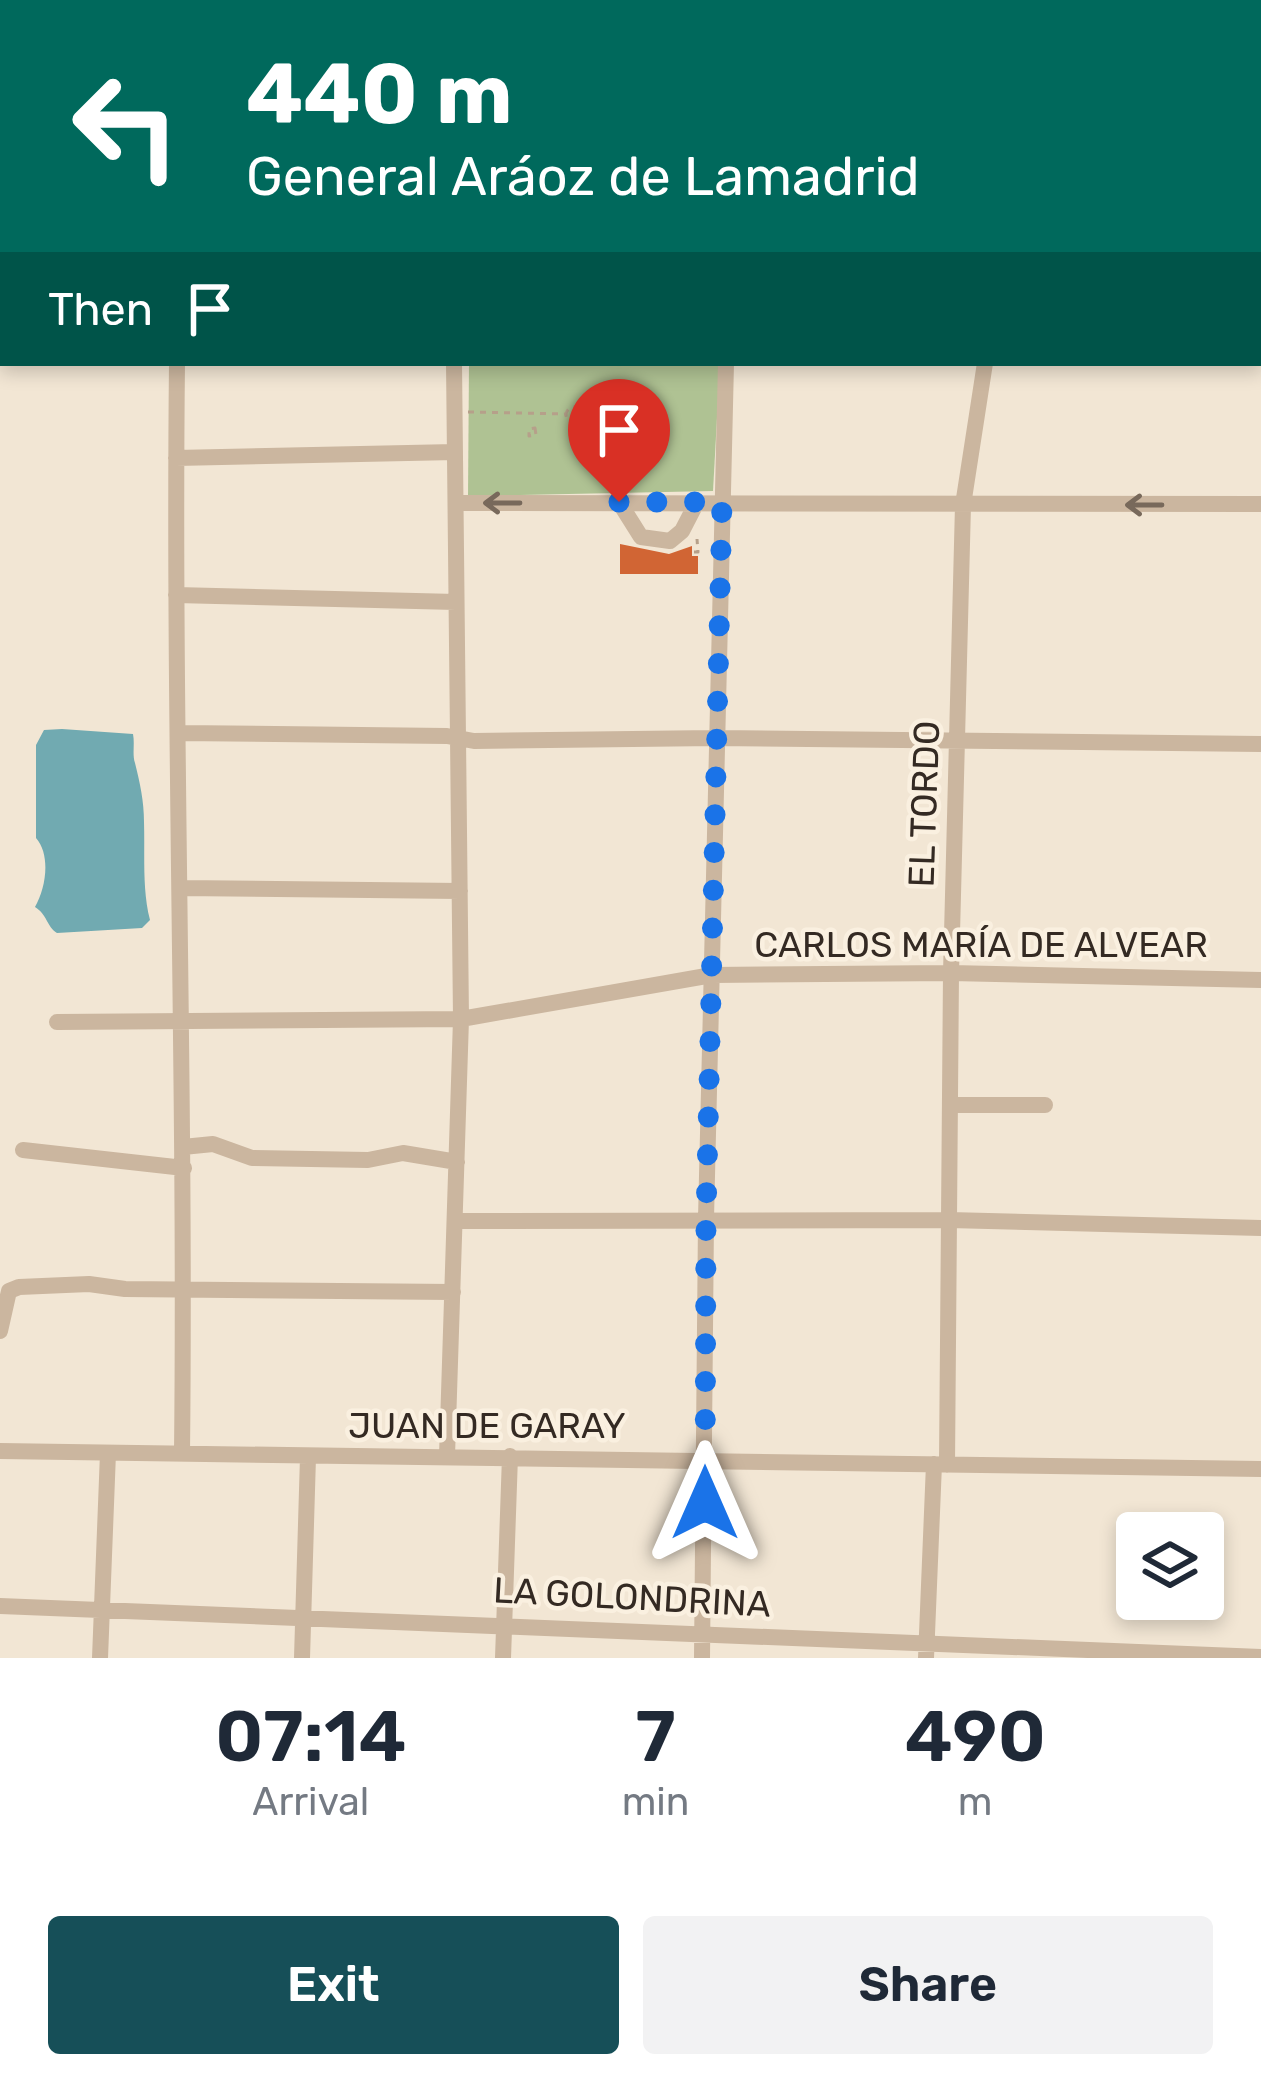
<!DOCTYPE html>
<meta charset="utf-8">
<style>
:root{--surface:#fff;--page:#f2f2f3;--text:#1f2937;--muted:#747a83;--accent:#164f58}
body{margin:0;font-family:Rubik,sans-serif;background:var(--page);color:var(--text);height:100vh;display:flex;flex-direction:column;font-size:45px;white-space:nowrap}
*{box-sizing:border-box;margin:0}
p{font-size:39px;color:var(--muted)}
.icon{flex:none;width:66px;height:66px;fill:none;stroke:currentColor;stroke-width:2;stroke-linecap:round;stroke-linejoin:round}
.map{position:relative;height:1658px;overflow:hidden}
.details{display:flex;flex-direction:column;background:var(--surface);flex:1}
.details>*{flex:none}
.banner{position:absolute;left:0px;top:0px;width:1263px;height:366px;box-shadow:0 6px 18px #0003;background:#00695c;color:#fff;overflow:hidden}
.buttons{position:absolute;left:1116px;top:1512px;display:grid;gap:24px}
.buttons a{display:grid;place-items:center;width:108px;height:108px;border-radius:12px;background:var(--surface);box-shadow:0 6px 18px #0003;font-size:60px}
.pin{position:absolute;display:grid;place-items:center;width:102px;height:102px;color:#fff;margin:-123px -51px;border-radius:50% 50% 50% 0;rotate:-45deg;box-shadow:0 0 12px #0007}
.pin .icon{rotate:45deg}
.me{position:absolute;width:132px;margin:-66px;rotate:0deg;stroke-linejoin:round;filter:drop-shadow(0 0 9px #0008)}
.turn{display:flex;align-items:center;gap:42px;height:252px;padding:0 48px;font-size:54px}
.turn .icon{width:156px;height:156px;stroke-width:2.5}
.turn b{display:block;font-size:84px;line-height:102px}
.then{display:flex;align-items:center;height:114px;padding:0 48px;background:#0003;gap:24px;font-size:45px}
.eta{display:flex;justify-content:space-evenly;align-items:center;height:204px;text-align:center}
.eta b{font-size:72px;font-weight:600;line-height:84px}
.button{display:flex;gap:24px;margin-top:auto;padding:24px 48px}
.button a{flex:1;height:138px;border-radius:12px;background:var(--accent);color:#fff;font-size:48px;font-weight:600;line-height:138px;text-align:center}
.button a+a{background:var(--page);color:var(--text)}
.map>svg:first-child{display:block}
.green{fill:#afc293}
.water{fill:#71aab1}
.building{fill:#d16534}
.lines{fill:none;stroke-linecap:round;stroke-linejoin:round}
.path{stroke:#b6a08a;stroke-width:3;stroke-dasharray:6 6;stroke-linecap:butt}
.minor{stroke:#cbb69f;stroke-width:16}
.oneway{stroke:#78695b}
.route{stroke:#1a73e8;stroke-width:21;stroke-dasharray:0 37.8}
.labels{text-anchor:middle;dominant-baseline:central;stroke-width:9;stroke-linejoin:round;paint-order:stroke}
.street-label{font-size:36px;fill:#342a23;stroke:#faf0e0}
</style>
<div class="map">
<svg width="1261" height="1658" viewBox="0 0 1261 1658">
<rect width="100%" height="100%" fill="#f2e6d4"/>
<!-- green -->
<path class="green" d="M469,363h251l-7,128 -245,5z"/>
<!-- water -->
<path class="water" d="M62,729l71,5c2,10 -1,20 2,29 5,20 9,38 9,59 1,32 -2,67 6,98l-8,8 -85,5c-10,-6 -10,-19 -22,-26 11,-19 16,-52 1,-69v-93l8,-15z"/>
<!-- building -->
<path class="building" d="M620,544l49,10 23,-8v10h6v18h-78z"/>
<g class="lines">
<!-- path -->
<path class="path" d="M190,0l1,3
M341,0v3
M436,3l2,-3
M566 415a8 8 0 1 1 16 0a8 8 0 1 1-16 0Z
M468,412l99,2
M535,428l1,7 -7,1v-7z
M694,552h4l-1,-13"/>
<!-- minor -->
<path class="minor" d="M171,0l1,3
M459,0v3
M723,0v3
M994,0v3
M0,23h3
M1260,36h1
M0,143h3
M1260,302h1
M177,363c-4,364 9,727 5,1090
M176,458l279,-6
M619,502l22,35 29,4 12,-10 15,-29
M457,503l804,1
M176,595l280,7
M179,733l268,3 27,5 241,-3 546,6
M180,888l280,3
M57,1022l404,-3 251,-44 239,-2 310,7
M950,1105h95
M183,1147l30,-3 39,14 116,2 35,-7 54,9
M23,1150l161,18
M456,1221l493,-1 312,8
M0,1331l9,-40 10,-4 70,-3 36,5 328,3
M0,1451l1261,18
M447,1456l14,-437 -7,-656
M947,1465l4,-492 12,-468 22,-142
M0,1606l1261,51
M100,1658l8,-205
M302,1658l6,-201
M503,1658l7,-202
M702,1658l4,-439 20,-856
M926,1658l8,-194"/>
</g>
<!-- one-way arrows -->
<defs><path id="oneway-shaft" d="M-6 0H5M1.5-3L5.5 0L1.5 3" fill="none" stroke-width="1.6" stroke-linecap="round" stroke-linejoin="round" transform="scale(3)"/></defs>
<g class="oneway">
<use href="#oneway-shaft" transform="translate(502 503) rotate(180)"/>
<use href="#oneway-shaft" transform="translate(1144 505) rotate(180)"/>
</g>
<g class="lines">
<!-- route -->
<path class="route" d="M619,502h103l-16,717 -1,284"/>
</g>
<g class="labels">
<!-- street labels -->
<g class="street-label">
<text transform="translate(924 804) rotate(-88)">EL TORDO</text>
<text x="981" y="944">CARLOS MARÍA DE ALVEAR</text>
<text x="487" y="1425">JUAN DE GARAY</text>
<text transform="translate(632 1597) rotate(3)">LA GOLONDRINA</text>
</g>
</g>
</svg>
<div class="buttons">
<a><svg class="icon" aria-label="layers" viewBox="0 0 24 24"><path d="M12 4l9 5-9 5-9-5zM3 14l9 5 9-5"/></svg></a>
</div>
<div class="pin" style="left:619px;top:502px;background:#d93025"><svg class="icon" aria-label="arrive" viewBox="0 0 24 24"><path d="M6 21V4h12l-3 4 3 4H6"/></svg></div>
<svg class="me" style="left:705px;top:1503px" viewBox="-20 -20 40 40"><path d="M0-17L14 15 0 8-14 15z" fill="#1a73e8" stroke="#fff" stroke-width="4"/></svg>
<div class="banner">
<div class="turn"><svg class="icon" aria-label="left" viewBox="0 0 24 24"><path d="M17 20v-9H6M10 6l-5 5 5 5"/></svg><div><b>440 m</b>General Aráoz de Lamadrid</div></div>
<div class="then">Then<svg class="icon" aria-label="arrive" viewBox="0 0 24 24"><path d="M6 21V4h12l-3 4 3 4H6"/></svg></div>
</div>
</div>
<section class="details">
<div class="eta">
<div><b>07:14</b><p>Arrival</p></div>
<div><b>7</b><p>min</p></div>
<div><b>490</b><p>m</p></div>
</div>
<div class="button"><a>Exit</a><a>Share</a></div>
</section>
